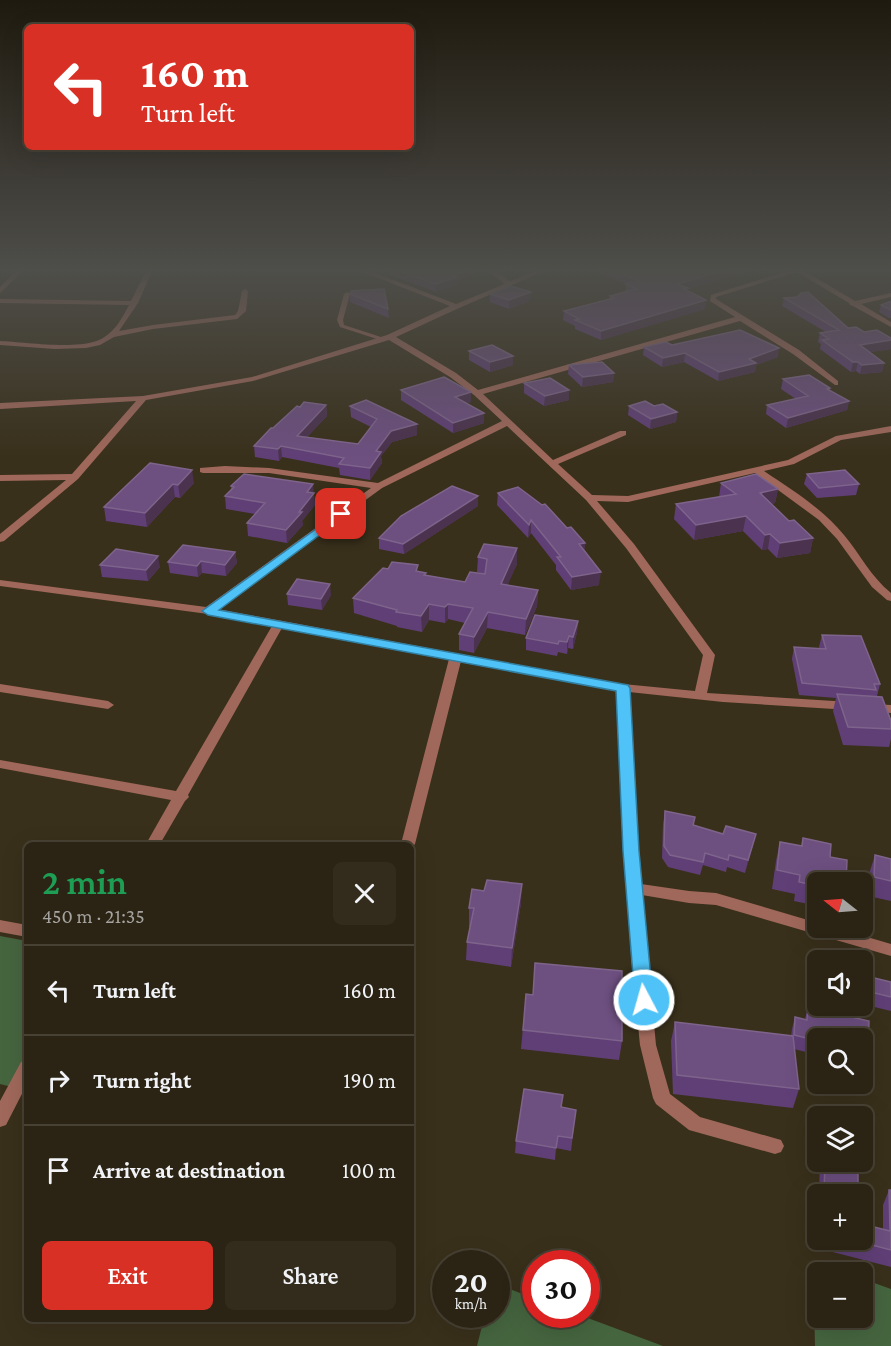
<!DOCTYPE html>
<meta charset="utf-8">
<style>
:root{--surface:#2b2414;--page:#332c1d;--text:#f1f3f6;--muted:#a6a4a0;--line:#474134;--accent:#d93025}
body{margin:0;font-family:"Crimson Pro",serif;background:var(--page);color:var(--text);height:100vh;display:flex;flex-direction:column;font-size:22px;white-space:nowrap}
*{box-sizing:border-box;margin:0}
p{font-size:20px;color:var(--muted)}
.icon{flex:none;width:33px;height:33px;fill:none;stroke:currentColor;stroke-width:2;stroke-linecap:round;stroke-linejoin:round}
.map{position:relative;flex:1;overflow:hidden}
.panel{position:absolute;left:24px;top:842px;width:390px;height:480px;display:flex;flex-direction:column;background:var(--surface);border-radius:9px;box-shadow:0 6px 24px #0002,0 0 0 2px var(--line)}
.panel>*{flex:none}
.hud{position:absolute;left:24px;top:24px;width:390px;height:126px;border-radius:9px;box-shadow:0 6px 24px #0002,0 0 0 2px var(--line);background:#d93025;color:#fff;overflow:hidden}
.needle{width:39px;rotate:287deg}
.controls{position:absolute;left:807px;top:872px;display:grid;gap:12px}
.controls a{display:grid;place-items:center;width:66px;height:66px;border-radius:9px;background:var(--surface);box-shadow:0 6px 24px #0002,0 0 0 2px var(--line);font-size:30px}
.speed{position:absolute;left:432px;top:1250px;display:flex;gap:12px;font-size:30px;font-weight:700;text-align:center}
.speed>*{display:grid;place-content:center;width:78px;height:78px;border-radius:50%;background:var(--surface);box-shadow:0 6px 24px #0002,0 0 0 2px var(--line);line-height:1}
.speed small{font-size:15px;font-weight:400}
.speed .limit{border:9px solid #d22;background:#fff;color:#111}
.pin{position:absolute;display:grid;place-items:center;width:51px;height:51px;color:#fff;margin:-26px;border-radius:12px;box-shadow:0 3px 9px #0006}
.me{position:absolute;width:66px;margin:-33px;rotate:354deg;stroke-linejoin:round;filter:drop-shadow(0 0 4px #0008)}
.turn{display:flex;align-items:center;gap:21px;height:126px;padding:0 18px;font-size:27px}
.turn .icon{width:78px;height:78px;stroke-width:2.5}
.turn b{display:block;font-size:42px;line-height:51px}
.round{display:grid;place-items:center;flex:none;width:63px;height:63px;border-radius:9px;background:var(--page)}
.headline{display:flex;align-items:center;justify-content:space-between;height:102px;padding:0 18px}
h1{font-size:36px;font-weight:600;line-height:45px;color:#1e9e55}
.button{display:flex;gap:12px;margin-top:auto;padding:12px 18px}
.button a{flex:1;height:69px;border-radius:9px;background:var(--accent);color:#fff;font-size:24px;font-weight:600;line-height:69px;text-align:center}
.button a+a{background:var(--page);color:var(--text)}
ul{padding:0;list-style:none}
li{display:flex;align-items:center;gap:18px;height:90px;padding:0 18px;border-top:2px solid var(--line)}
li div{flex:1}
li b{display:block;font-size:22px}
li em{font-style:normal}
.map>svg:first-child{display:block}
.green{fill:#45653f}
.lines{fill:none;stroke-linecap:round;stroke-linejoin:round}
.service{fill:#a0685b;fill-rule:evenodd}
.minor{fill:#a0685b;fill-rule:evenodd}
.wall{fill:#603f77}
.shaded-wall{fill:#4b324f}
.building{fill:#6d4f80;stroke:#7e648b;stroke-width:1.5}
.route{fill:#4fc3f7;stroke:#337fa1;stroke-width:1.5}
</style>
<div class="map">
<svg width="891" height="1346" viewBox="0 0 891 1346">
<rect width="100%" height="100%" fill="#39301b"/>
<!-- green -->
<path class="green" d="M0,936l27,5v118l-15,28 -12,-3z
M813,1262l29,10h-24v45h44l1,-38 28,10v57h-76z
M497,1284l38,15 1,15h41l86,32h-186l8,-32h11z"/>
<g class="lines">
<!-- service -->
<path class="service" d="M347,292l3,2 -7,26 1,5 40,13v2h-4l-40,-13 -3,-7 7,-26z"/>
<!-- minor -->
<path class="minor" d="M18,269h7l-25,24v-6z
M147,269h6l-15,34 -19,28 34,-6 82,-10 3,-4 4,-20 3,-2 3,2 -2,20 -9,8 -84,10 -39,8 -14,8 -14,3 -31,1 -55,-4v-4c24,1 83,10 103,-3 12,-7 20,-21 26,-33l-129,-2v-4l131,2z
M355,269h10l91,35 49,-20 -20,-15h8l17,12 30,-12h9l-90,39 -63,29 60,36 22,17 257,-73 -25,-16 1,-6 82,-26h8l54,32 36,-8v4l-30,7 30,18v5l-38,-21 -3,-1 -1,-2 -52,-31 -81,25v2l83,51 39,31v4h-3l-42,-31 -53,-33 -257,73 70,66 67,-29h6v4l-68,29 34,31 36,1 160,-36 48,-24 55,-10v6l-50,8 -47,24 -30,7c28,19 58,37 80,64 16,19 27,42 47,58v8l-4,-1 -15,-13 -35,-48 -18,-19 -64,-47 -127,29 -31,-1 37,43 81,111 -8,38 143,9 6,4 -6,4 -127,-8 -94,-10 12,192 48,7 27,2 102,30v4h15l58,17v12l-175,-51 -27,-2 -47,-8 14,150 14,49 30,23 81,23 3,6 -3,6 -6,2 -86,-24 -33,-26 -3,-6 -13,-53 -9,-89 -7,-105 -7,-160 -156,-30 -46,183 -4,4v-4h-10l48,-185 -167,-31 -94,167 1,2 -4,4 -25,43h-14l25,-44 -171,-32v-8l176,31 96,-165 -64,-12 -208,-28v-6l206,27 165,-119 -102,-15h-66l-3,-1v-4l25,-2 44,2 109,15 124,-62 -28,-26 -24,-18 -61,-37 -136,41 -107,19 -68,79 -74,62 -4,1v-8l66,-54 -66,1v-6l72,-1 64,-73 -136,8v-6l143,-7 109,-19 135,-42 63,-29zM507,426l79,74 40,48 77,107 -8,36 -72,-7 -406,-75 165,-121z
M0,684l108,17 6,4 -6,4 -108,-17z
M870,704l21,1v8l-25,-2 -2,-3 2,-3z
M0,920l27,5v12l-27,-5z
M27,1060v24l-21,41 -6,2v-26l21,-39z"/>
</g>
<!-- wall -->
<path class="wall" d="M388,269h87v5l-18,7v4l-21,7 -48,-18z
M589,269h161v2l-62,18v2l17,18 -104,31 -26,-11v-3l-12,-6 1,-9 45,-11 1,-4 15,-4 1,-8z
M350,294l38,15 1,9 -39,-16z
M490,294l40,7 -21,8 -19,-7z
M784,298l107,51 -21,3 14,11 -2,9 -22,2 -4,-3 -5,1 -31,-23 1,-5 -3,-2 2,-9 6,-1 -44,-26z
M891,301v17h-2l-10,-6 2,-7z
M672,345l106,12 -22,8 -1,7 -37,9 -34,-19 -22,5 -19,-12 1,-8z
M469,351l44,14 -23,7 -21,-12z
M569,365l45,8 -1,9 -31,5 -14,-13z
M783,379l47,9v2l19,11 -2,9 -61,18 -20,-14 1,-9 29,-6 -15,-10z
M524,383l45,7v10l-25,6 -20,-13z
M401,390l70,12 -5,1 18,20 -31,10 -52,-33z
M326,405l1,11 -20,21 51,7 13,-17 -20,-10 -1,-11 67,29 -25,7 -11,14 1,7 -12,17 -30,-5 -1,-7 -57,-11 -3,4 -24,-4 -1,-11 46,-39z
M629,406h25l23,6 -1,10 -26,7 -22,-14z
M150,463l44,20 -14,15 -5,-1 -28,30 -41,-6 -2,-14z
M807,474l52,10 -3,11 -39,3 -13,-14z
M721,483l57,6 -3,14 -4,1 18,17 24,17 -3,15 -33,5 -9,-9 -6,1 -19,-19 -49,9 -20,-21 2,-15 43,-7z
M231,486l82,6 2,13 -13,16 1,4 -16,18 -39,-7 -1,-13 8,-9 -29,-5 -1,-13 6,-6z
M498,493l69,35 18,15 -1,8 15,34 -28,5 -15,-20v-5l-25,-32 -3,5 -31,-33z
M478,506l-74,48 -25,-5v-11z
M235,552l2,11 -11,13 -24,-3 -4,4 -28,-4 -2,-11z
M478,557l39,7 -10,21 31,5 -1,16 -12,29 -38,-7 -13,25 -15,-3v-16l6,-11 -17,-4 -3,4 -16,-3 -7,12 -25,-5v-1l-43,-13 -1,-15 35,-29 30,3 8,3 39,7 20,-8 -8,-2z
M100,565l60,2 -12,14 -46,-4z
M287,594l44,1 -9,15 -34,-5z
M578,621l-1,11 -4,17 -5,-1 -1,6 -9,-2 -1,4 -31,-6v-12z
M822,635l58,49 -3,12 14,25v18l-2,8 -46,-2 -10,-34 3,-13 -37,-3 -7,-36 2,-12 26,2 -1,-2z
M665,811l29,14 29,9h33l-11,39 -18,-6 -1,5 -23,-7 -3,10 -32,-8 -6,-9 1,-34z
M803,838l27,19 -12,25v24l-24,-5 1,-7 -23,-5 4,-28 4,-19 21,4z
M875,855l16,4v42l-23,-5 1,-22z
M521,903l-10,64 -45,-7 1,-18 3,-15h-1v-19z
M862,975l29,7v29l-29,-7z
M526,994l96,47 -3,19 -98,-11z
M808,1007l61,14 -1,32 -5,13h-1v-28h-44v17l-24,-6 5,40 -6,19 -120,-14 -2,-53 4,-19 116,14 1,-7 3,-12 10,2z
M562,1107l14,3 -5,41 -15,-3 -1,12 -40,-7 1,-12z
M820,1161h38v33h-39z
M889,1190h2v77l-74,-19 1,-9h44l21,-10v-24z"/>
<!-- shaded-wall -->
<path class="shaded-wall" d="M468,269h7v5l-18,7v4l-21,7v-8z
M728,269h22v2l-62,18 -1,8 -10,-13z
M531,292l-1,9 -21,8v-9z
M706,300l-1,9 -104,31v-9z
M891,340v9l-33,5 2,-9z
M779,348l-1,9 -22,8 -1,7 -37,9 1,-9 30,-13z
M685,353l-1,9 -22,5 1,-9z
M513,356v9l-23,7v-10z
M853,362h5l-2,9 -5,1z
M884,363l-2,9 -22,2 2,-9z
M614,373l-1,9 -31,5 1,-10z
M569,390v10l-25,6 1,-10z
M471,392v10l-16,5v-10z
M849,401l-2,9 -61,18 2,-10z
M326,405l1,11 -29,30 -1,-10z
M677,412l-1,10 -26,7 1,-10z
M484,413v10l-31,10v-10z
M417,424v11l-25,7 -11,14 1,7 -12,17v-12l6,-17 15,-20z
M281,446l1,11 -3,4 -1,-12z
M192,470l2,13 -14,15 -2,-13z
M173,484l2,13 -28,30 -2,-14z
M313,484l2,21 -13,16 1,4 -16,18 -1,-13 21,-38z
M778,489l-3,14 -17,5 2,-15z
M478,496v10l-74,48 -1,-10z
M746,516l-3,15 -49,9 2,-15z
M531,520v13l-3,5 1,-13z
M770,534l-2,15 -6,1 3,-15z
M813,538l-3,15 -33,5 3,-15z
M585,543l-1,13 -5,-12z
M517,548v16l-16,36v-16z
M235,552l2,11 -11,13 -1,-11z
M158,556l2,11 -12,14 -2,-11z
M201,561l1,12 -4,4 -1,-11z
M601,572l-2,13 -28,5 1,-13z
M330,584l1,11 -9,15 -1,-11z
M538,590l-1,16 -12,29 1,-16z
M429,604v16l-7,12 -1,-16z
M448,604v15l-3,4v-16z
M488,612l-1,16 -13,25v-16z
M578,621l-1,11 -4,17v-12z
M569,636l-1,12 -1,6v-12z
M756,834l-3,12 -8,27 3,-13z
M522,884l-1,19 -10,64 1,-19z"/>
<!-- building -->
<path class="building" d="M395,269h73l-15,7 4,1 -21,7z
M611,269h117l-51,15 11,4 -4,1 22,11 -105,31 -26,-11 4,-1 -15,-8 50,-13 -4,-2 26,-7 -10,-5 14,-3z
M511,286l20,6 -22,8 -19,-6z
M384,289l4,20 -38,-15 1,-3z
M808,292l40,36 8,-1 8,5 13,-2 14,8v2l-31,5 24,18 -22,2 -4,-3h-5l-31,-22 7,-1 -9,-6 19,-3 -55,-32 13,-1 4,-4z
M891,301v9l-10,-5z
M740,330l39,18 -30,11 7,4 -37,9 -34,-19 -22,5 -19,-11 22,-5 6,3z
M492,345l21,11 -23,6 -21,-11z
M602,362l12,11 -31,4 -14,-12z
M809,375l21,13 -3,1 22,12 -61,17 -21,-13 41,-9 -25,-17z
M444,377l27,15 -16,5 29,16 -31,10 -52,-33z
M550,378l19,12 -24,6 -21,-13z
M366,400l51,24 -26,7 -15,20 5,1 -11,16 -31,-4 5,-6 -63,-12 -3,3 -24,-3 17,-18h2l24,-22 3,1 4,-5 22,3 -29,31 61,8 19,-25 -27,-13z
M645,401l9,5 9,-2 14,8 -26,7 -22,-13z
M150,463l42,7 -14,15 -5,-1 -28,29 -41,-6z
M845,470l14,14 -40,4 -12,-14z
M244,474l69,10 -6,8 7,1 -15,19h3l-16,18 -39,-7 18,-20 -40,-7 9,-9 -3,-1z
M756,474l22,15 -18,4 29,28 5,-1 19,18 -33,5 -10,-9 -5,1 -19,-19 -50,9 -20,-21 60,-10 -15,-11z
M452,486l26,10 -75,48 -24,-6 22,-22z
M518,487l24,18 3,-1 22,24 4,-1 14,16 -6,1 22,28 -29,5 -15,-20h4l-30,-37 -2,5 -31,-32z
M484,544l33,4 -16,36 37,6 -12,29 -38,-7 -14,25 -15,-3 14,-26 -25,-4 -3,3 -16,-3 -8,12 -25,-4 1,-2 -44,-12 30,-30 5,1 4,-7 26,3 -2,6 10,2 -2,2 41,7 5,-10 15,2 2,-15 -9,-2z
M183,545l52,7 -10,13 -24,-4 -4,5 -29,-4z
M116,549l42,7 -12,14 -46,-5z
M297,579l33,5 -9,15 -34,-5z
M535,615l43,6 -5,16 -4,-1 -2,6 -8,-1 -1,3 -32,-6z
M822,635l39,1 19,48h-6l2,6 -74,-7 -8,-36 32,2z
M837,694l45,3 9,24v8l-43,-2z
M665,811l30,6 -2,8 30,9 3,-8 30,8 -8,26 -19,-5 -1,5 -23,-7 -2,9 -33,-7 -6,-9z
M803,838l28,6 -1,13 17,3 -1,22h-28v4l-19,-4 1,-7 -23,-5 3,-28 22,4z
M875,855l16,4v22l-17,-4z
M487,880l35,4 -10,64 -45,-6 7,-34h-5l3,-19 12,2z
M535,963l87,8v70l-99,-11 3,-36 7,1z
M862,975l29,7v15l-29,-7z
M808,1007l61,14 -1,32 -6,-1v-14h-44v3l-24,-6 1,-18 12,3z
M675,1022l118,14 6,53 -122,-14z
M524,1089l39,6 -2,12 15,3 -4,28 -14,-2 -2,12 -40,-7z
M825,1161h33v33h-34z
M889,1190h2v60l-42,-11h13v-15l28,7z"/>
<!-- sky -->
<linearGradient id="sky" x2="0" y2="1"><stop stop-color="#1f1a0f"/><stop offset="0.59" stop-color="#4e4e4a"/><stop offset="1" stop-color="#4e4e4a" stop-opacity="0"/></linearGradient>
<rect width="891" height="458" fill="url(#sky)"/>
<!-- route -->
<path class="route" d="M341,511l4,1v4l-126,94 409,75 2,3 9,163 14,149 -2,6 -7,2 -7,-2 -2,-6 -12,-149 -7,-160 -408,-76 -6,-4z"/>
</svg>
<div class="controls">
<a><svg class="needle" viewBox="-14 -14 28 28"><path d="M0-13l5 13h-10z" fill="#e53935"/><path d="M0 13l5-13h-10z" fill="#a6a4a0"/></svg></a>
<a><svg class="icon" aria-label="sound" viewBox="0 0 24 24"><path d="M4 9h4l5-4v14l-5-4H4zM17 9q2 3 0 6"/></svg></a>
<a><svg class="icon" aria-label="search" viewBox="0 0 24 24"><circle cx="10" cy="10" r="6"/><path d="M15 15l6 6"/></svg></a>
<a><svg class="icon" aria-label="layers" viewBox="0 0 24 24"><path d="M12 4l9 5-9 5-9-5zM3 14l9 5 9-5"/></svg></a>
<a>+</a>
<a>−</a>
</div>
<div class="speed"><div>20<small>km/h</small></div><div class="limit">30</div></div>
<div class="pin" style="left:341px;top:514px;background:#d93025"><svg class="icon" aria-label="arrive" viewBox="0 0 24 24"><path d="M6 21V4h12l-3 4 3 4H6"/></svg></div>
<svg class="me" style="left:644px;top:1000px" viewBox="-20 -20 40 40"><circle r="17" fill="#4fc3f7" stroke="#fff" stroke-width="3"/><path d="M0-11L8 9 0 5-8 9z" fill="#fff"/></svg>
<div class="hud">
<div class="turn"><svg class="icon" aria-label="left" viewBox="0 0 24 24"><path d="M17 20v-9H6M10 6l-5 5 5 5"/></svg><div><b>160 m</b>Turn left</div></div>
</div>
<section class="panel">
<div class="headline"><div><h1>2 min</h1><p>450 m · 21:35</p></div><a class="round"><svg class="icon" aria-label="close" viewBox="0 0 24 24"><path d="M6 6l12 12M18 6L6 18"/></svg></a></div>
<ul>
<li><svg class="icon" aria-label="left" viewBox="0 0 24 24"><path d="M17 20v-9H6M10 6l-5 5 5 5"/></svg><div><b>Turn left</b></div><em>160 m</em></li>
<li><svg class="icon" aria-label="right" viewBox="0 0 24 24"><path d="M7 20v-9h11M14 6l5 5-5 5"/></svg><div><b>Turn right</b></div><em>190 m</em></li>
<li><svg class="icon" aria-label="arrive" viewBox="0 0 24 24"><path d="M6 21V4h12l-3 4 3 4H6"/></svg><div><b>Arrive at destination</b></div><em>100 m</em></li>
</ul>
<div class="button"><a>Exit</a><a>Share</a></div>
</section>
</div>
